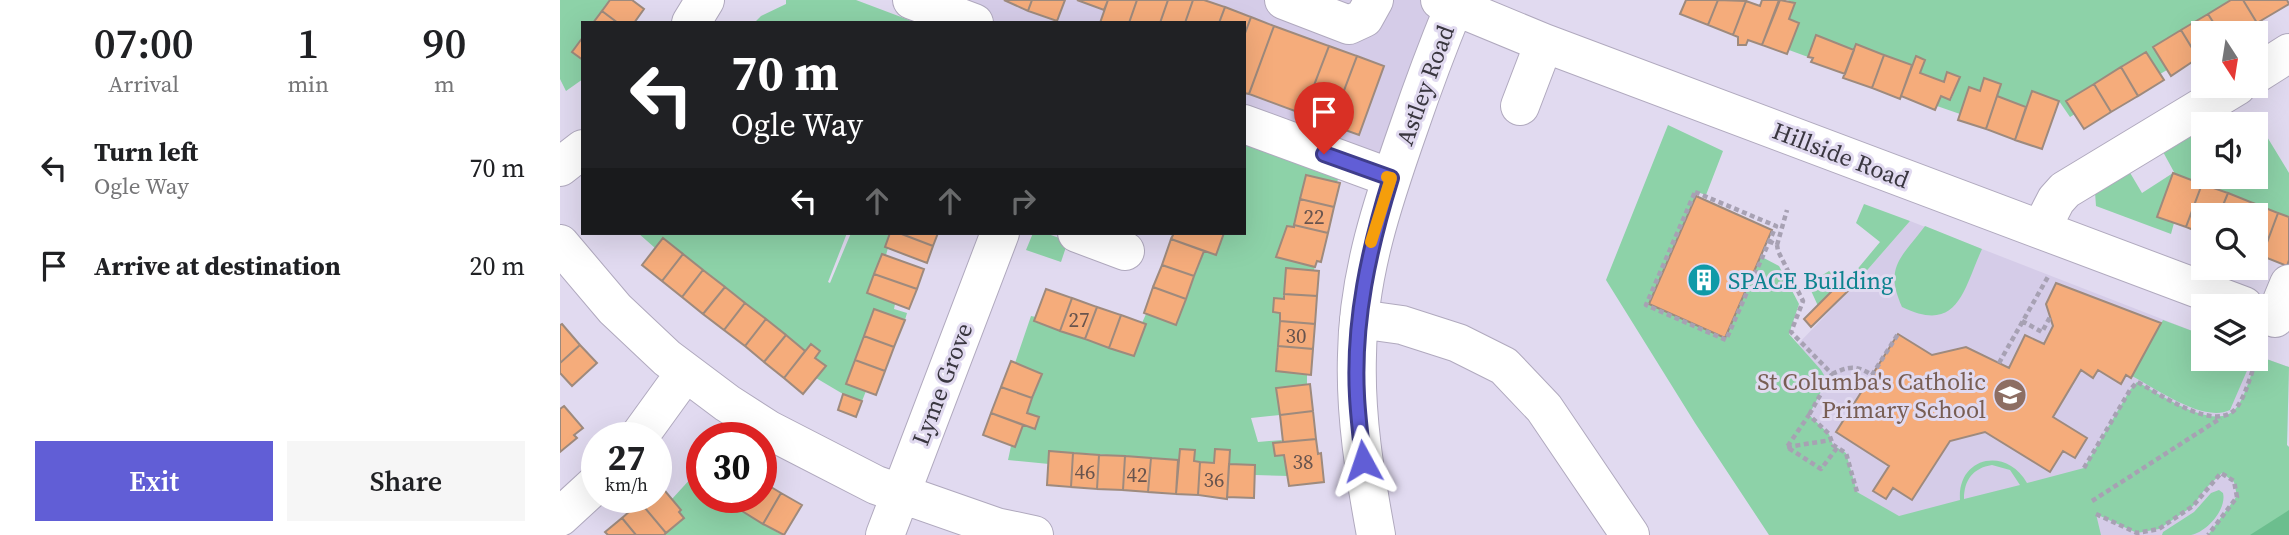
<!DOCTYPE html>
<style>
:root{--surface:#fff;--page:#f6f6f6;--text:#202124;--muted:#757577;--accent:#615ed6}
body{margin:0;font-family:"Source Serif 4",serif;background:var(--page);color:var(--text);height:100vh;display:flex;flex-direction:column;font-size:26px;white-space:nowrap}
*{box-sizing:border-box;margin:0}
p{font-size:23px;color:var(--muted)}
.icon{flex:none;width:38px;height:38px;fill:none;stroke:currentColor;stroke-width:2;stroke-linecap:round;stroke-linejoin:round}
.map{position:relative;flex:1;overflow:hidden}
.panel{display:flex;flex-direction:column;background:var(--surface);width:560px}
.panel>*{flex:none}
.guide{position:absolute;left:21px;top:21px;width:665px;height:214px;border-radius:0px;box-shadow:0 7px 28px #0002;background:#202124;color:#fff;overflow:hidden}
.needle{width:46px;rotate:168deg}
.tools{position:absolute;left:1631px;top:21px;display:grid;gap:14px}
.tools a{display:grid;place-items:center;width:77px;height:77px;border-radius:0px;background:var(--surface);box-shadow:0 7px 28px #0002;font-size:35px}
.speed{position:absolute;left:21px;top:422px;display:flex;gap:14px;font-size:35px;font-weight:700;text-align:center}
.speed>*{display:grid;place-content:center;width:91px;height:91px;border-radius:50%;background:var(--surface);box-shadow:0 7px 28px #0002;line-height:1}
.speed small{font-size:18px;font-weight:400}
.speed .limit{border:10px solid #d22;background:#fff;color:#111}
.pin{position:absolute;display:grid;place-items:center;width:60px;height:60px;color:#fff;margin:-72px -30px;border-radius:50% 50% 50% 0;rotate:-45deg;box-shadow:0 0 7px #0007}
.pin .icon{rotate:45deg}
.me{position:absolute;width:77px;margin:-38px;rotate:355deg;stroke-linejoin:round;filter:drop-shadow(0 0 5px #0008)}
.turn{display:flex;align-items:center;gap:24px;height:147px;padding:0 35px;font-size:32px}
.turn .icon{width:91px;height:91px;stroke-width:2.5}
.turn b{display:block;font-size:49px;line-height:60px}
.lanes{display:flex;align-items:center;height:66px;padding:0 35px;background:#0003;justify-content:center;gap:35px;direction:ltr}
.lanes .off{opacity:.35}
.eta{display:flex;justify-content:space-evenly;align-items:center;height:119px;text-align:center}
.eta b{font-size:42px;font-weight:600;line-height:49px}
.cta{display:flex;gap:14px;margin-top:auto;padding:14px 35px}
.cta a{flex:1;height:80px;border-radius:0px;background:var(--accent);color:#fff;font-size:28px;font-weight:600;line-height:80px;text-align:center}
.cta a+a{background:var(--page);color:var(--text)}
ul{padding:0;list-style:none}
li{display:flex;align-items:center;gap:21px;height:98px;padding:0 35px}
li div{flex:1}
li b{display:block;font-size:26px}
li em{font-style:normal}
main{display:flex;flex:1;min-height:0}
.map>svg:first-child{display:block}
.built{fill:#d5cce8}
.green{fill:#8dd2a8;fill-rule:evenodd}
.forest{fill:#6cbe8e}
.building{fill:#f5ac7b;stroke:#9e8a7d;stroke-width:2}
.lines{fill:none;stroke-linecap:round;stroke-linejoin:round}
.minor-casing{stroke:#b0a9be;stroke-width:40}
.path{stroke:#a7a1b3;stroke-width:4.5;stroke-dasharray:5 3.5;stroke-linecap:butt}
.minor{stroke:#fff;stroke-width:38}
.route-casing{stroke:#3f3d8b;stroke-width:18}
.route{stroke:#615ed6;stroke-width:12}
.slow{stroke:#f59e0b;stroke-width:12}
.labels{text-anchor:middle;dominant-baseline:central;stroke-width:6;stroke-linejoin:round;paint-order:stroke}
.number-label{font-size:21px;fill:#68544e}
.street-label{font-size:24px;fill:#39363f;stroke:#e1daf0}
.culture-label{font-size:24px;fill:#0d838f;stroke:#e1daf0;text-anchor:start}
.education-label{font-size:24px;fill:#785e54;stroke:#e1daf0;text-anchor:end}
</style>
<main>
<section class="panel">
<div class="eta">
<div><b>07:00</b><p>Arrival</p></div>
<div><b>1</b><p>min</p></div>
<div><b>90</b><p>m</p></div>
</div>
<ul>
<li><svg class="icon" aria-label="left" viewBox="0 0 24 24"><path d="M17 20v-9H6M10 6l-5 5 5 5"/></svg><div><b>Turn left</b><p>Ogle Way</p></div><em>70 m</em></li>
<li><svg class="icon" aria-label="arrive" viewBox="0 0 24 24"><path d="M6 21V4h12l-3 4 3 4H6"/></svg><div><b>Arrive at destination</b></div><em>20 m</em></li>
</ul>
<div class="cta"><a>Exit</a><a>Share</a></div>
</section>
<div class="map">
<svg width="1729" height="535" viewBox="0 0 1729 535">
<rect width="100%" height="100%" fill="#e1daf0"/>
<!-- built -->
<path class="built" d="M352,0h526l-47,178 -147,-54v-101h-270z
M1350,221l293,114v24h53v-4l33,12 -2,78 2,2 -39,88h-481l29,-191 51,-53z"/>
<!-- green -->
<path class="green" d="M0,0h50l-17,23h-10v14l-11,15 11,8v19l-17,12 -6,-12z
M226,0h70l61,23h-163l7,-7 25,-12z
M1227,0h444l-77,47 13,23 -7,4 -14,-22 -79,48 8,14 -5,3 -11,-16 -27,-10 -6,16 -29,-11 4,-12 -16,-6 -5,13 -11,-3 -9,26 -23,-8 4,-10 10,4 9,-23 -12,-5 -4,10 -24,-9 -4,-16 -4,8 -55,-20 -3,5 -37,-14 -9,21 -19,-7 9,-27 -9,-4 6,-16z
M1698,122l31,51v44l-116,-43 1,49 -3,11 -75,-28 -1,-14 34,-21 13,22 31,-20 1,-1 -12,-22 41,-25v52h53l-1,-53z
M1108,125l55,26 -17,44 -9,-3 -48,112 75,33 36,-81 19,10 20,38 -10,30 32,36 6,10 -18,35 20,19 4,11 13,8 11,39 42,24 61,-16c-3,-43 46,-54 67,-17l57,-15 46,-78 7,-8c22,11 80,53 100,25 10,-14 14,-35 21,-51l31,11 -2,78 2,2v88h-81l29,-39 -3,-14 -12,-9 -17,16 -12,17 -34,23 -22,4 -41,-19 5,21h-332l-74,-112 -89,-143zM1432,465l18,5 10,15 -56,14c0,-19 9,-31 28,-34z
M684,141l95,36 -2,5 -31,-7 -12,52 -7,-1 -10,30 38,11 -1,3 -28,-2 -10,103 31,3v10l-30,4 3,27 -29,3 7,24 24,-2 -7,16 9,-1 5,21 -34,-1v-10l-26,-1 1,-14 -16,13 -20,-2 1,-11 -14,-1 -1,11 -130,-9 -1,13 -41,-4 3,-14 4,1 8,-22 12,4 4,-11 -12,-5 15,-39 -27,-11 16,-47 5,1 -1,5 99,34 11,-32 -3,-1 4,-9 30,11 28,-74 11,4 9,-22h20z
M1304,204l46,17 -61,70 -9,-8 -22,23 -10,-22 21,-13 16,13 35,-42 -24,-19z
M1365,226l57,23c-19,42 -24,85 -80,58 -18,-40 -1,-49 23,-81z
M78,233h209l-19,49 2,1 21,-50h39l-5,14 3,1 -2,7 -4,-1 -15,39 28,11 -1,5 13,4 -2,7 -31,-11 -28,74 20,8 -4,10 -19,-7 -27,-16 10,-12 -11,-8 5,-7 -9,-7 -6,7 -141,-112 -9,9z
M473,233h12l23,8 -7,21 -35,-12z
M1603,320l40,15v24h49l-22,51c-27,13 -73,-21 -98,-34z
M133,476l4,2 -2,5 7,5v9h16l64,38h-118l19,-17 -4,-6 2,-2 -9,-11z
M1659,490l4,3c4,16 -16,39 -32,42 -9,0 -20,0 -29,0l1,-3 31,-20 17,-19z"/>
<!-- forest -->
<path class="forest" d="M1729,510v25h-39z"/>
<!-- building -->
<path class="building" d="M50,0h22l12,9 -10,14h-16l-16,-12z
M444,0h28l-4,11z
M472,0h33l-8,21 -29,-10z
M517,0h31l-4,10z
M548,0h29l-8,23h-29z
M577,0h31l-8,23h-31z
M608,0h25l-8,23h-25z
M633,0h11l21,7 -6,16h-34z
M1126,0h32l-10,25 -28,-11z
M1158,0l28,1 -13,34 -25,-10z
M1202,0h17l-17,45 -14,-5 -2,5h-8v-8l-5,-2 13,-34 14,5z
M1220,0l15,3 -6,16 10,4 -12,31 -25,-9z
M1671,0h12l14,23 -17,10h-20l-12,-19z
M1683,0h44l2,4 -32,19z
M665,7l26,10 -7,19v-13h-25z
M42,11l16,12h-25z
M1648,14l12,19h-17v22l-5,3 -17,-28z
M691,17l23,9 -25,68 -5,-1v-57z
M714,26l55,20 -26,68 -54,-20z
M1621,30l17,28 -27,18 -18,-29z
M1256,35l38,15 -9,24 -34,-12 2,-4 -5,-1z
M23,37v23l-11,-8z
M1296,44l28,11 -12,33 -29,-10z
M769,46l28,10 -26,69 -28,-11z
M1586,52l18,28 -26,16 -17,-29z
M1324,55l28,10 -12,34 -28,-11z
M797,56l27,10 -25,69 -28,-10z
M1356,56l9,4 -5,13 24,9 3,-10 13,5 -10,23 -9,-4 -6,14 -34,-14z
M1561,67l17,29 -27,16 -17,-28z
M1424,78l17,6 -15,45 -28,-9 11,-33 11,4z
M1534,84l17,28 -27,17 -18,-28z
M1472,91l27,10 -17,48 -27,-9z
M1437,96l29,11 -11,33 -29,-11z
M1613,173l29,11 -16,43 -29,-10z
M746,175l34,8 -6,24 -34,-8z
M1642,184l26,9 -9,22h-16v19l-17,-7z
M1668,193l25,10 -5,12h-29z
M1136,196l76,34 -47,108 -76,-34z
M740,199l34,8 -6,26 -34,-8z
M1693,203l25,10 -16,43 -6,-2v-39h-8z
M1718,213l11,4v43l-2,6 -25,-10z
M734,225l34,8 -7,29 -4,-1 -2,6 -39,-10 11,-31 7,1z
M330,233h9l34,13 -6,17 -42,-16z
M339,233h39l-5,13z
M614,233h50l-8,22 -45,-16z
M103,238l20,16 -21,27 -20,-16z
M611,239l33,12 -10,25 -32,-11z
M123,254l20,16 -21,27 -20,-16z
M322,254l42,15 -7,20 -43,-15z
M602,265l32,11 -8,23 -33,-12z
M726,268l33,3 -2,25 -33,-2z
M143,270l22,17 -22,27 -21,-17z
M314,274l43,15 -8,20 -42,-16z
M1281,282l8,8 -38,37 -7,-8z
M1496,283l105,40 -30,55 -5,-3 -5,9 -23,-14 -5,8 -12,-8 -28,47 34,21 -12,20 -12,-7 -13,21 -65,-40 -35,9 -38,59 -19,-12 -7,11 -13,-8 16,-25 -53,-34 62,-98 34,21 34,-8 43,21 16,-33 19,9 9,-18 -7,-22z
M165,287l20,16 -21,27 -21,-16z
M593,287l33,12 -10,26 -32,-12z
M486,289l26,9 -12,33 -26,-10z
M724,294l33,2 -2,28 -35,-3v-8l-7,-1 1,-14 10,1z
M512,298l25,9 -12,32 -25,-8z
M185,303l21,16 -21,27 -21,-16z
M537,307l24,8 -12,33 -24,-9z
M314,309l31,11 -11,27 -30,-11z
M561,315l25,9 -12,32 -25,-8z
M206,319l20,16 -22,27 -19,-16z
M720,321l35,3 -2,25 -35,-3z
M2,324l18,21 -20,18v-38z
M226,335l19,16 -21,27 -20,-16z
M304,336l30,11 -9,24 -30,-11z
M251,344l9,7 -5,7 11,8 -23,28 -19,-16z
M20,345l17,18 -25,23 -12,-13v-10z
M718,346l35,3 -2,26 -35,-4z
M295,360l30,11 -9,24 -30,-11z
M451,361l31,13 -10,24 -31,-11z
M750,384l3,27 -33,4 -4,-27z
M441,387l31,11 -5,15 12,4 -4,12 -44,-16z
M283,394l19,7 -6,16 -18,-7z
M4,406l19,22 -9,7 3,3 -17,14v-43z
M753,411l3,28 -33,3 -3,-27z
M431,413l32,12 -8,22 -32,-12z
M756,439l2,15 3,-1 3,29 -35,4 -5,-31 -9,1 -2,-13z
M620,449l15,1 -1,11 6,1 -2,33 -22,-1z
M655,449l15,1 -3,49 -29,-4 2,-33 14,1z
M489,451l24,2 -2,34 -24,-2z
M513,453l26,2 -2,34 -26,-2z
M539,455l26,1 -2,34 -26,-1z
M565,456l26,2 -3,34 -25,-2z
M591,458l27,2 -2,34 -28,-2z
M669,464l26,1 -1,33 -27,-1z
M201,481l20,12 -18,31 -21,-13 8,-14h11z
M100,485l21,25 -2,2 5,6 -18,15 -26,-31 6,-5h10v-9z
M221,493l21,12 -18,30 -21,-11z
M158,497h32l-8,14z
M80,502l26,31 -2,2h-28l-14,-17z
M62,518l14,17h-28l-3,-3z"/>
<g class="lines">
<defs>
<path id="minor" d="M352,0l62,23
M724,0l65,25 15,-7 10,-18
M880,0l104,43 700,263
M131,23l14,-23
M1696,74l33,-21
M960,106l24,-63
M684,124l147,54
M0,167l23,-18
M1481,229l15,-29 9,-10 172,-104
M517,233l48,18
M0,244l55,65 52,49 60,45 42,27 107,55 120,42 38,8
M1715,318l14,-34
M799,319l43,6 56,18 46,23 40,42 86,127
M78,438l47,-65
M0,517l37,-34
M325,535l115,-302
M816,535c-11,-60 -21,-119 -19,-180 1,-80 26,-154 52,-228 14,-41 29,-81 45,-120"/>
</defs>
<!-- minor casing -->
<use href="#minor" class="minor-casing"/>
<!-- path -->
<path class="path" d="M1135,192l81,34 -50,114 -80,-35z
M1209,241l8,4 1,6 25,50 -12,31 41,42 -23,41
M1217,245l10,-35
M1462,321l20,11 8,-15
M1439,363l50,-88
M1272,374c17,-8 24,-9 40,1l26,-41
M1227,447l44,-7
M1277,448l-16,21 -34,-22 22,-32 20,19 4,11 13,8 11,39
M1524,468l46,-78 7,-8c22,11 80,53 100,25 10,-14 14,-35 21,-51
M1532,501l129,-83
M1536,514l41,19 22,-4 34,-23 28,-33 13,8 3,16 -29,38"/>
<!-- minor -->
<use href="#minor" class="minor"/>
</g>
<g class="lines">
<defs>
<path id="route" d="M764,154l67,24c-22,71 -38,143 -34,218 1,21 4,43 6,65"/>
</defs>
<!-- route casing -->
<use href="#route" class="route-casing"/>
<!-- route -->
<use href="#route" class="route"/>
<!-- slow -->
<path class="slow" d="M811,242l20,-64 -4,-1"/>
</g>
<!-- icons -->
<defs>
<symbol id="building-disc" viewBox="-11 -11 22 22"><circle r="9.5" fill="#0f9aa8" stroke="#e1daf0"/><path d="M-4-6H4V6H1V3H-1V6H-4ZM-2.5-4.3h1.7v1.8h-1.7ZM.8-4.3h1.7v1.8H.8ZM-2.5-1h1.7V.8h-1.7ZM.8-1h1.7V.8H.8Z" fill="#fff"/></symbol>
<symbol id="school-disc" viewBox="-11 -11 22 22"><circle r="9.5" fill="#8d6e63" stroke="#e1daf0"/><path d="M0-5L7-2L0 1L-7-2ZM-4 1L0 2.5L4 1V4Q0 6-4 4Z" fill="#fff"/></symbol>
</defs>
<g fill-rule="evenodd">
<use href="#building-disc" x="1125" y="261" width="38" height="38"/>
<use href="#school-disc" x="1431" y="376" width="38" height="38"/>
</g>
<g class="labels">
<!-- number labels -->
<g class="number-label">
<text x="754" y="216">22</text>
<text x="519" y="319">27</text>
<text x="736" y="335">30</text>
<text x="743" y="461">38</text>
<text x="525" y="471">46</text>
<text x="577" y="474">42</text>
<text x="654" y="479">36</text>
</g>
<!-- street labels -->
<g class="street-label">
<text transform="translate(865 85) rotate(-70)">Astley Road</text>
<text transform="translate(1281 155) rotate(21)">Hillside Road</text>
<text transform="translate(382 384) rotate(-69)">Lyme Grove</text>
</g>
<!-- culture labels -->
<g class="culture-label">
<text x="1168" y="280">SPACE Building</text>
</g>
<!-- education labels -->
<g class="education-label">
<text x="1426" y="381">St Columba's Catholic<tspan x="1426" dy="28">Primary School</tspan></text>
</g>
</g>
</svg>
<div class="tools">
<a><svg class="needle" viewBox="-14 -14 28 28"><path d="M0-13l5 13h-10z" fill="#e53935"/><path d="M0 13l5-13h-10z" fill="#757577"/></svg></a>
<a><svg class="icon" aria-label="sound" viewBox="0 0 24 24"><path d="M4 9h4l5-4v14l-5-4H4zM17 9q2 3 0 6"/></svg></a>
<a><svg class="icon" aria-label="search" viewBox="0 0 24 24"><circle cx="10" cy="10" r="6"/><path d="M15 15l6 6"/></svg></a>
<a><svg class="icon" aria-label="layers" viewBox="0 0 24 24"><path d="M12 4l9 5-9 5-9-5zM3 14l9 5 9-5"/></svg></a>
</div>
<div class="speed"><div>27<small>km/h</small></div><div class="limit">30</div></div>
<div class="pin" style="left:764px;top:154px;background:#d93025"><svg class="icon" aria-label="arrive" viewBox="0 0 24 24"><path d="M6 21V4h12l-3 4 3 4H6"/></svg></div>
<svg class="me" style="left:803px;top:461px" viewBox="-20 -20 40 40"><path d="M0-17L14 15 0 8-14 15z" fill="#615ed6" stroke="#fff" stroke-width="4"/></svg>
<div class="guide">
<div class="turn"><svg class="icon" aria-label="left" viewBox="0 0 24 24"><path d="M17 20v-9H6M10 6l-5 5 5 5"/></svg><div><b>70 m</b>Ogle Way</div></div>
<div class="lanes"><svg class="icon" aria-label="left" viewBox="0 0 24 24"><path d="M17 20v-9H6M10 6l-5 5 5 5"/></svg><svg class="icon off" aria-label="ahead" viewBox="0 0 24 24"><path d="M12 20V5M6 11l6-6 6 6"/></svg><svg class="icon off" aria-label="ahead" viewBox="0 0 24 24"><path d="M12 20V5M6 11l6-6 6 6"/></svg><svg class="icon off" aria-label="right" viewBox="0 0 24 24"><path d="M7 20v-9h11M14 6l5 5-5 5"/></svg></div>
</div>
</div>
</main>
